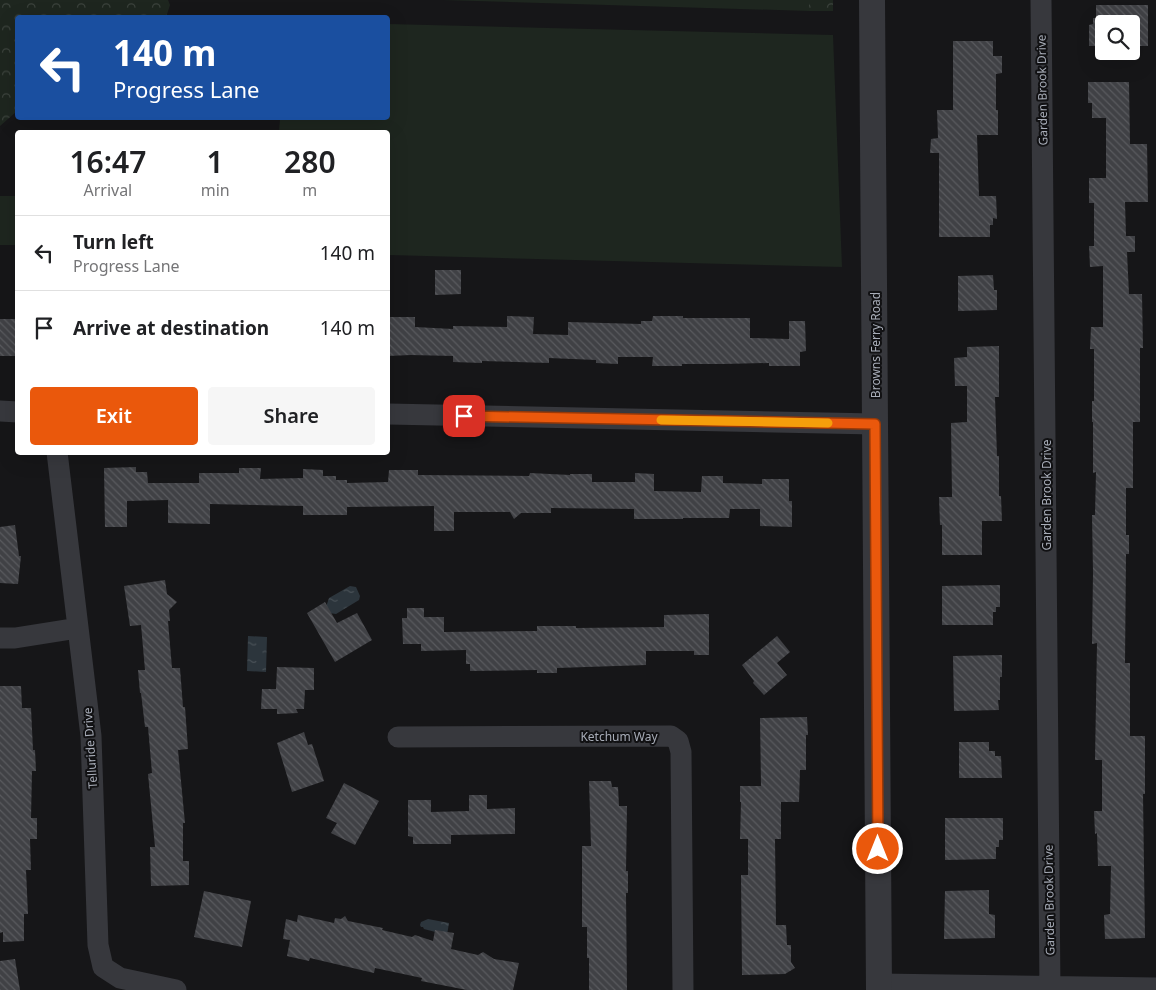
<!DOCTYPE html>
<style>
:root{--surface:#fff;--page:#f6f6f6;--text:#202124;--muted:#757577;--line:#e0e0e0;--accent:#ea580c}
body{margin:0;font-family:"Noto Sans",sans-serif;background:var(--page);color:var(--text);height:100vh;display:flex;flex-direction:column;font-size:19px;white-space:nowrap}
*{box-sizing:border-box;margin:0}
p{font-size:16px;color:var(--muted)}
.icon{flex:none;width:28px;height:28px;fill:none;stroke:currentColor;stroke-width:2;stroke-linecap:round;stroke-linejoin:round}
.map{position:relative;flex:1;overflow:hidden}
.sheet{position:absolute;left:15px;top:130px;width:375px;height:325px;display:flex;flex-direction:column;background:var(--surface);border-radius:5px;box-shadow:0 5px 20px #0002}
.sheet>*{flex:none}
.top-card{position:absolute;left:15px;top:15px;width:375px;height:105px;border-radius:5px;box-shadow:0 5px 20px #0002;background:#1a4fa0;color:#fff;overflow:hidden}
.tools{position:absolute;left:1095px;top:15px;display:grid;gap:10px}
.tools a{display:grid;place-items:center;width:45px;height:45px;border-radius:5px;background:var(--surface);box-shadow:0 5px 20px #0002;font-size:25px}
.pin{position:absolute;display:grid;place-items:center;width:42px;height:42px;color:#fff;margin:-21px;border-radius:10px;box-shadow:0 2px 8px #0006}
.me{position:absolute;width:55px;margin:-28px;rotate:0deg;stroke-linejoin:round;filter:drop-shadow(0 0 4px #0008)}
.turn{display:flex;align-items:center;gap:18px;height:105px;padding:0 15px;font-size:22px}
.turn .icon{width:65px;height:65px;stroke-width:2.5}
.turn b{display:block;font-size:35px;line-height:42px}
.eta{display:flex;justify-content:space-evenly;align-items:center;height:85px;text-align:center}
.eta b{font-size:30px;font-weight:600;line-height:35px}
.button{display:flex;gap:10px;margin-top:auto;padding:10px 15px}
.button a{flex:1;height:58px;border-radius:5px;background:var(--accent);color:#fff;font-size:20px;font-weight:600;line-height:58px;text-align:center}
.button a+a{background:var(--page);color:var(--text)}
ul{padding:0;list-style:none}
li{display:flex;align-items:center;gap:15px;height:75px;padding:0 15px;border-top:1px solid var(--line)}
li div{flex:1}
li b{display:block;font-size:19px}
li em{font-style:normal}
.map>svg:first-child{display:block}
.green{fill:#1e261f}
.forest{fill:url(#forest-crowns)}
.water{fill:url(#water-ripples)}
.building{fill:url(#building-back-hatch)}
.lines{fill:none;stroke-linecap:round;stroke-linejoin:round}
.minor{stroke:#37383d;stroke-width:21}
.tertiary{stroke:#37383d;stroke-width:26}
.route-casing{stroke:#983908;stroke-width:12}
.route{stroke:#ea580c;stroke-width:9}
.slow{stroke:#f59e0b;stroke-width:9}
.labels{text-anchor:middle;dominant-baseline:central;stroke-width:4;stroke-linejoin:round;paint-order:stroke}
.street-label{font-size:12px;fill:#a8adb8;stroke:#111113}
</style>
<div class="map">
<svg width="1156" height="990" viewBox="0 0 1156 990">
<defs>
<pattern id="forest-crowns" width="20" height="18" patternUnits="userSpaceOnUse" patternTransform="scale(1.25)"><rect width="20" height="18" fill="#1e261f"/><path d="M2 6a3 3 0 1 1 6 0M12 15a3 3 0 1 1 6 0" fill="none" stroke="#3c433d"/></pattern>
<pattern id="water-ripples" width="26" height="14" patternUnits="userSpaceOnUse" patternTransform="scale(1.25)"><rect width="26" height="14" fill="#2c353c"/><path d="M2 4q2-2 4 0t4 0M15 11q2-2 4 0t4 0" fill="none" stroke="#485056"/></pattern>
<pattern id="building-back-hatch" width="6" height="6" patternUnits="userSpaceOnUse" patternTransform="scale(1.25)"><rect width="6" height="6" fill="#404145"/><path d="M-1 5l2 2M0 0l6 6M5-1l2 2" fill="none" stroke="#595a5e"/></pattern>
</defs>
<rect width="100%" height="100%" fill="#161618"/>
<!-- green -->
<path class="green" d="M442,0h367v11z
M388,24l445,11 9,232 -454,-12v-123h-109l1,-14h108z
M0,196h17v49h-17z"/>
<!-- forest -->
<path class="forest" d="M0,0h168l2,5 -4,12 -148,1 -1,93 -17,15z
M809,0h24v11h-24z"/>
<!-- water -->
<path class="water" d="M350,586l6,1 4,9 -1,4 -23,14 -7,-1 -3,-6 3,-9z
M248,636l19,1 -1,35 -19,-1z
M428,919l21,4 -2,12 -23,-6 -1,-2h-2l-1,-2 1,-3z"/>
<!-- building -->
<path class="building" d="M1096,5h52v41h-17v-22h-27v22h-15v-21l4,-1v-6h3z
M953,41h40v15h9v17l-6,1v36h2v25h-21l2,61h17l1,23 -4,-1v7h-3v12h-51v-84h-9l1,-14 7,-1 -1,-28h16z
M1088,82h41l1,62h17l1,58h-23l1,34h9v16h-8l2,42h13l1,54h-3v74h-7v66h-7v47h3v19h-3l-1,109h5v73h15v58h-2l2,144 -40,1 -1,-24 6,-1 1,-48h-13l-1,-33 -2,1 -1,-23h8v-51h-7l2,-117 -5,1 1,-71 -1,-58h3l1,-43 -3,1v-51h-1v-21h2v-52h-4l1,-22h12v-61l-13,1 -1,-21h5v-43h-5v-25h17v-60h-14v-15h-4z
M435,270h26v24l-26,1z
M993,275l1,15h3v20l-39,1v-35z
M507,316l27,1 -1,17 35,1v-13l73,2v-3h11l1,-5h30v2h67v20l39,1v-18h16l1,30 -6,1v14h-31v-3l-46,1h-41v2h-30l1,-9h-35v7l-22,-1v-3l-47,-2v5l-67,-2v2l-29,-1v-6l-42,-1 -23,1v-39h27v10l38,2v-3l54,1z
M0,319h18v37h-18z
M999,346v51h-4l2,59h2v40h2l1,25h-20v34h-40v-30h-2l-1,-28h13l-1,-74 16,-1v-36h-12l-1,-28 13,-1v-10z
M136,467v5h11l1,11h51v-10h40v-5h22l-1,11 43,-1v-9l20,1v6h13v4h11v3l41,-1 1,-12h29v5l111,1 1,-3 40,2v-1h22v8h43v-9l19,1v17l47,1 1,-16h21v7l39,1v-5h27v22h3v26l-32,-1v-17h-30l-1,9h-46v1h-49v-10l-83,-1v5h-30l-7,6 -4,-7h-56v19h-20v-25l-87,1v8h-44v-9l-93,-2v20l-42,-1v-23l-41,1v26h-22l-1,-59z
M15,525l4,31h2l-3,28 -18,-1v-56z
M165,580l2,14 10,8 -8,8 1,11h-2l4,47h8l3,39h2l3,42 -10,1 7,73h-2v38h6v24l-38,1 -1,-39h5l-7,-73 4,-1 -4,-46h-3l-4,-34h-1l-2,-23h7l-4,-45 -11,1 -6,-40z
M1000,585v22h-4v5h-3v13h-51v-39z
M325,602l12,21 20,-10 15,27 -37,22 -28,-49z
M407,608h17v9h20v15l93,-1v-5h39v2l88,-1v-12l45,-1v41h-15v-4h-48v14l-89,3v5h-20v-3l-67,1v-7h-4v-14l-45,1v-7h-18l-1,-26h5z
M777,636l13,16 -13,11 10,12 -23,20 -11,-12 1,-2 -12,-16z
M1002,655v22h-2v23h-2l1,10 -45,1 -1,-55z
M277,667l37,1v22h-9l-1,19h-8l2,4 -21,1v-5h-16l1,-20h14z
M0,686h21l1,22h9l2,42h2l1,21h-4l-1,47h6v21h-7l1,31h-5l2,44h-4v27l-21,1v-10l-3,1z
M807,717l1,18h-2v35h-6l-1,32h-18v37h-6l1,86h10l1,20h4v17l4,6 -10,6 -43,1 -1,-100h7v-36h-8l1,-37h-1v-16h21l-1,-68z
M304,732l4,13 4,-1 12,37 -32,11 -15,-49z
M959,742h30v9h6v5h6l1,22h-43z
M589,781h22l1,6h6l1,19h8l-1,65h2v22h-2l1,97h-38v-32h-2v-31h-5v-81h9z
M344,783l35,18 -24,44 -24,-12 6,-10 -11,-5z
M469,795h18v14l28,-1v26l-64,1v9h-38v-7l-5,-1v-36h23v12l38,-1z
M945,818h58v22h-4v7h-3v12l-51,1z
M989,890v24l6,1v23l-51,1 1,-48z
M204,891l47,10 -9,46 -48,-10z
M298,915l36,8 1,-5 6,1 4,-3 3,5 35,7 -1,2 30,7 3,-2 18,6 2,-11 19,3 -3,16 27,6 5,-3 11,7 25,4 -6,27h-46l-46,-9 1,-3 -47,-10 -1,5 -64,-15 -1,3 -22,-5 3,-16 -7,-1 3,-20 11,3z
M15,959l5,31h-20v-29z"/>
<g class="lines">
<!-- minor -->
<path class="minor" d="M1041,0l9,990
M0,411l18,1
M388,414l487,10
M57,452l34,284 7,209 5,22 17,11 56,12
M0,638h15l63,-10
M398,737l273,-1 7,5 3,11 2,238
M879,984l277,4"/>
<!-- tertiary -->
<path class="tertiary" d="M872,0l7,990"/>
</g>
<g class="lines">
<defs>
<path id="route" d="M464,416l411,8 3,425"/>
</defs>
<!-- route casing -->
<use href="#route" class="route-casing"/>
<!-- route -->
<use href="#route" class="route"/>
<!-- slow -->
<path class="slow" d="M661,420l167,3"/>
</g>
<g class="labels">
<!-- street labels -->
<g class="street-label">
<text transform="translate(1042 90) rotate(-91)">Garden Brook Drive</text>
<text transform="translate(875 345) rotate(-90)">Browns Ferry Road</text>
<text transform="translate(1046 495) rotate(-90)">Garden Brook Drive</text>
<text x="619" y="736">Ketchum Way</text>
<text transform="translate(90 748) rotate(-94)">Telluride Drive</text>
<text transform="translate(1049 900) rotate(-91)">Garden Brook Drive</text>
</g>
</g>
</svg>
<div class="tools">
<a><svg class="icon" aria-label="search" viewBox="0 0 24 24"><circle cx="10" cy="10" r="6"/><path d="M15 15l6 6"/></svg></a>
</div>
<div class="pin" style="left:464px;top:416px;background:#d93025"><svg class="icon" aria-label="arrive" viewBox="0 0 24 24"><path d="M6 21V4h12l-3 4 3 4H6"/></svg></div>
<svg class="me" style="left:878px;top:849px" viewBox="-20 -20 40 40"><circle r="17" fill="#ea580c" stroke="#fff" stroke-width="3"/><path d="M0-11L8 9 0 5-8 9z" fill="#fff"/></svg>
<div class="top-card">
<div class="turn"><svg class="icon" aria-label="left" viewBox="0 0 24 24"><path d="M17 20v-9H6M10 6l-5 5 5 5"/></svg><div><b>140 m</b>Progress Lane</div></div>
</div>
<section class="sheet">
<div class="eta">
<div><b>16:47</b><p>Arrival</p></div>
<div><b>1</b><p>min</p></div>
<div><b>280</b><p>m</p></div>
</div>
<ul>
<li><svg class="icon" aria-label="left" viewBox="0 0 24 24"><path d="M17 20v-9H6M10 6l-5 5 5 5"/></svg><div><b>Turn left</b><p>Progress Lane</p></div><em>140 m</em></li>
<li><svg class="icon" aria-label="arrive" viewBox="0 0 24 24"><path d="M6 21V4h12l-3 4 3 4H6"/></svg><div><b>Arrive at destination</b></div><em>140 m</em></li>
</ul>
<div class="button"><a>Exit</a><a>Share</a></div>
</section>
</div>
